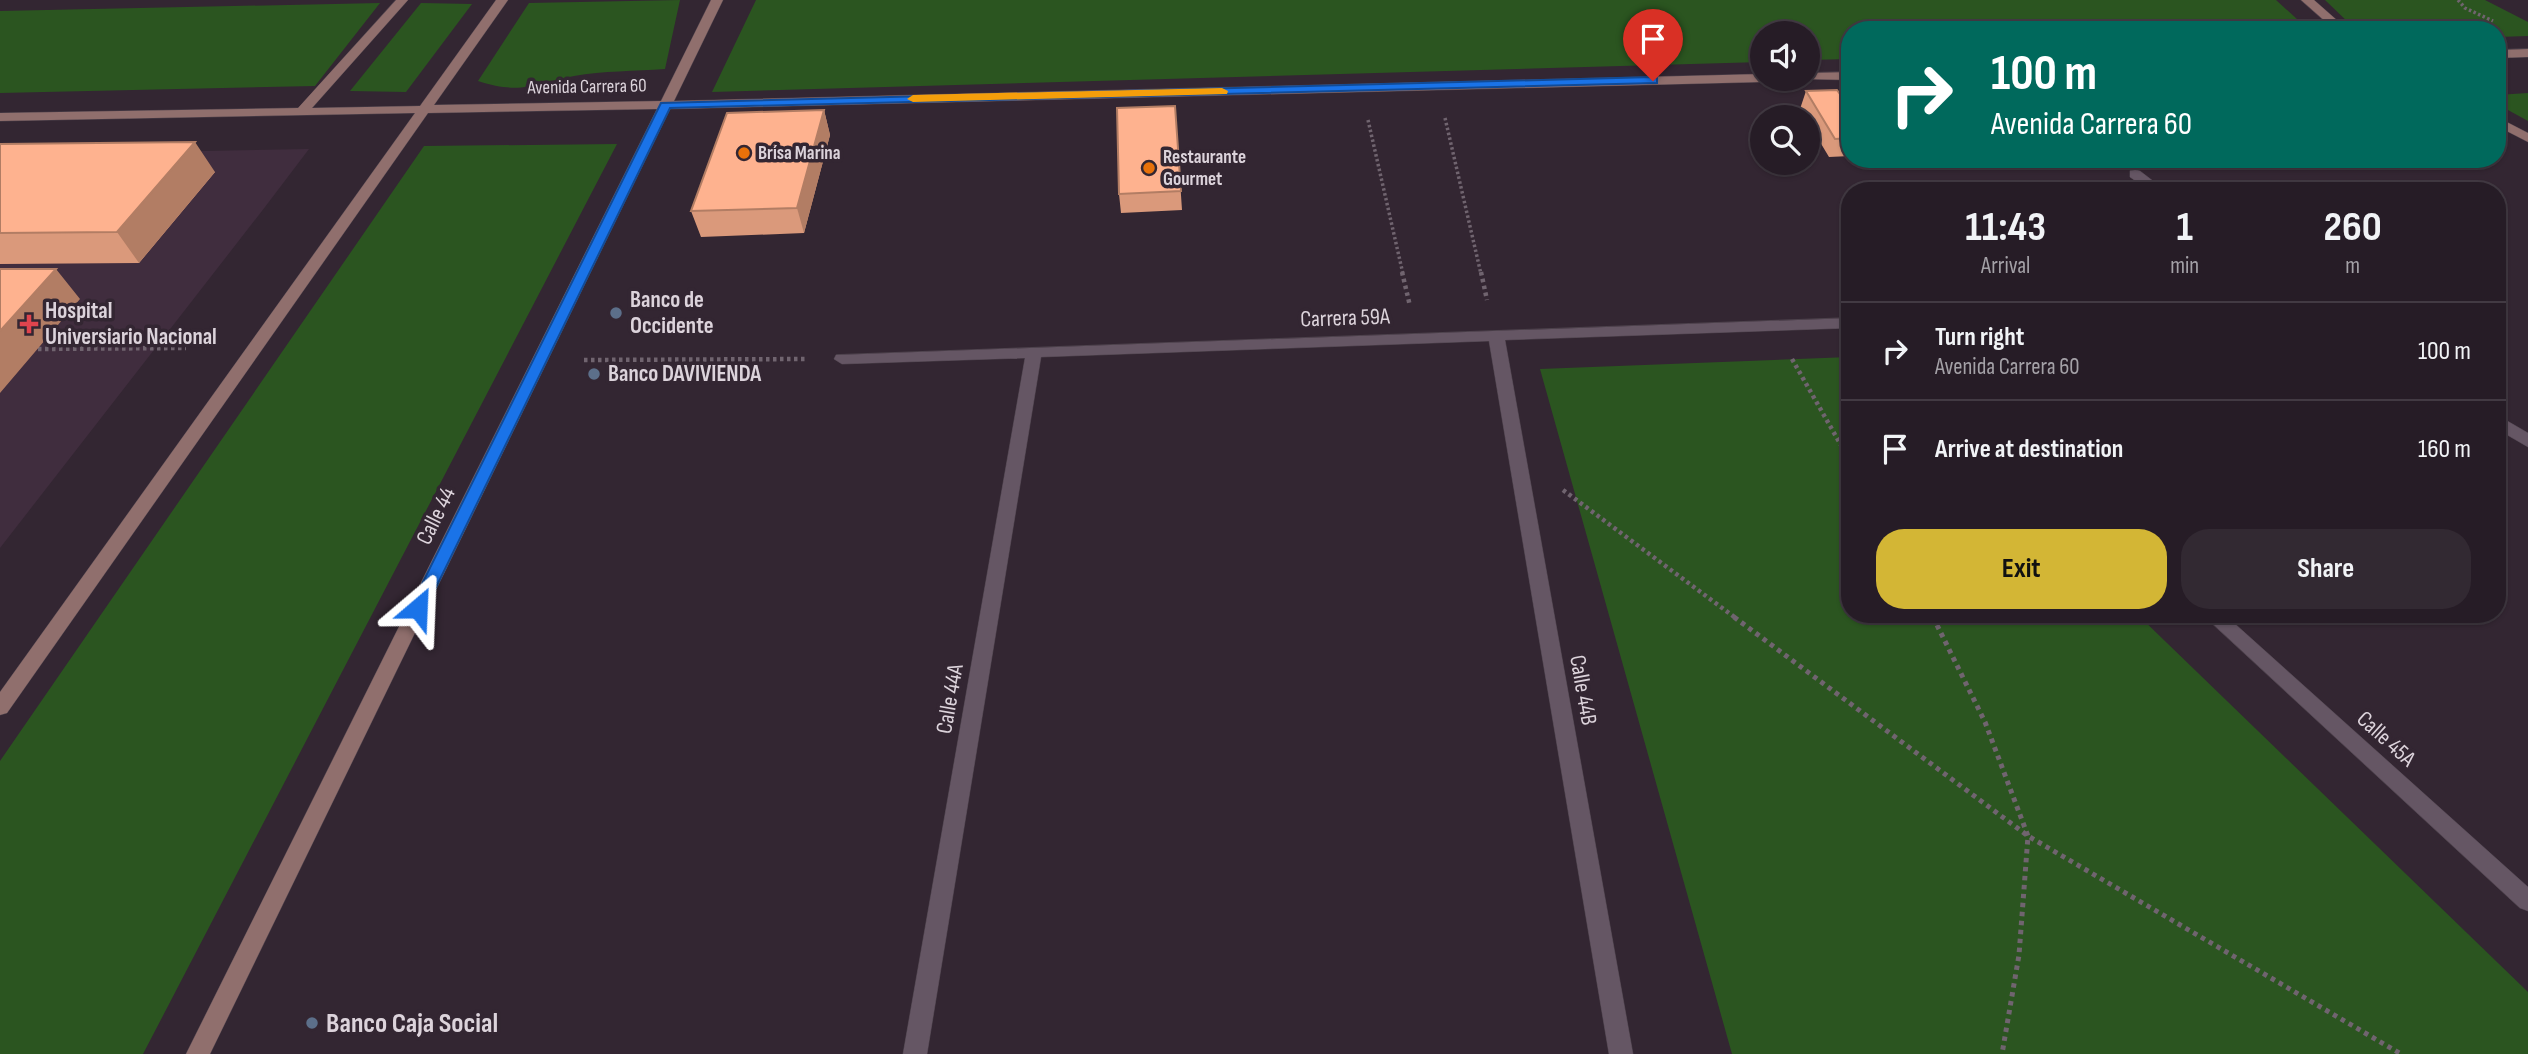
<!DOCTYPE html>
<meta charset="utf-8">
<style>
:root{--surface:#261c26;--page:#322932;--text:#f1f3f6;--muted:#a4a1a7;--line:#423a43;--accent:#d3b635}
body{margin:0;font-family:"Sofia Sans Condensed",sans-serif;background:var(--page);color:var(--text);height:100vh;display:flex;flex-direction:column;font-size:26px;white-space:nowrap}
*{box-sizing:border-box;margin:0}
p{font-size:23px;color:var(--muted)}
.icon{flex:none;width:38px;height:38px;fill:none;stroke:currentColor;stroke-width:2;stroke-linecap:round;stroke-linejoin:round}
.map{position:relative;flex:1;overflow:hidden}
.side{position:absolute;left:1841px;top:182px;width:665px;height:441px;display:flex;flex-direction:column;background:var(--surface);border-radius:28px;box-shadow:0 2px 5px #0004,0 0 0 2px var(--line)}
.side>*{flex:none}
.banner{position:absolute;left:1841px;top:21px;width:665px;height:147px;border-radius:28px;box-shadow:0 2px 5px #0004,0 0 0 2px var(--line);background:#00695c;color:#fff;overflow:hidden}
.tools{position:absolute;left:1750px;top:21px;display:grid;gap:14px}
.tools a{display:grid;place-items:center;width:70px;height:70px;border-radius:50%;background:var(--surface);box-shadow:0 2px 5px #0004,0 0 0 2px var(--line);font-size:35px}
.pin{position:absolute;display:grid;place-items:center;width:60px;height:60px;color:#fff;margin:-72px -30px;border-radius:50% 50% 50% 0;rotate:-45deg;box-shadow:0 0 7px #0007}
.pin .icon{rotate:45deg}
.me{position:absolute;width:77px;margin:-38px;rotate:26deg;stroke-linejoin:round;filter:drop-shadow(0 0 5px #0008)}
.turn{display:flex;align-items:center;gap:24px;height:147px;padding:0 35px;font-size:32px}
.turn .icon{width:91px;height:91px;stroke-width:2.5}
.turn b{display:block;font-size:49px;line-height:60px}
.eta{display:flex;justify-content:space-evenly;align-items:center;height:119px;text-align:center}
.eta b{font-size:42px;font-weight:700;line-height:49px}
.action{display:flex;gap:14px;margin-top:auto;padding:14px 35px}
.action a{flex:1;height:80px;border-radius:28px;background:var(--accent);color:#111;font-size:28px;font-weight:700;line-height:80px;text-align:center}
.action a+a{background:var(--page);color:var(--text)}
ul{padding:0;list-style:none}
li{display:flex;align-items:center;gap:21px;height:98px;padding:0 35px;border-top:2px solid var(--line)}
li div{flex:1}
li b{display:block;font-size:26px}
li em{font-style:normal}
.map>svg:first-child{display:block}
.built{fill:#402d3e}
.green{fill:#2b5520}
.lines{fill:none;stroke-linecap:round;stroke-linejoin:round}
.street-casing{stroke:#4d424c;stroke-width:1}
.secondary-casing{stroke:#4d424c;stroke-width:1}
.path-far2{stroke:#70646f;stroke-width:3.5;stroke-dasharray:2.5 2.5;stroke-linecap:butt}
.path-far1{stroke:#70646f;stroke-width:4.5;stroke-dasharray:3.5 3.5;stroke-linecap:butt}
.path{stroke:#70646f;stroke-width:5;stroke-dasharray:4.5 4.5;stroke-linecap:butt}
.street{fill:#655664;fill-rule:evenodd}
.secondary{fill:#906f6d;fill-rule:evenodd}
.wall{fill:#da997b}
.shaded-wall{fill:#b27d64}
.building{fill:#feb28f;stroke:#b27d64;stroke-width:2}
.route{fill:#1a73e8;stroke:#114b97;stroke-width:2}
.slow{fill:#f59e0b}
.food-dot{fill:#e8710a;stroke:#332632;stroke-width:2.5}
.service-dot{fill:#5c6f8a;stroke:#332632;stroke-width:2.5}
.health-dot{fill:#e0444e;stroke:#332632;stroke-width:2.5}
.labels{text-anchor:middle;dominant-baseline:central;stroke-width:7;stroke-linejoin:round;paint-order:stroke}
.far-street-label{font-size:19px;fill:#dcd3db;stroke:#332632}
.far-poi-label{font-size:19px;font-weight:bold;fill:#dcd3db;stroke:#332632;text-anchor:start}
.poi-label{font-size:23px;font-weight:bold;fill:#dcd3db;stroke:#332632;text-anchor:start}
.street-label{font-size:23px;fill:#dcd3db;stroke:#332632}
.near-poi-label{font-size:28px;font-weight:bold;fill:#dcd3db;stroke:#332632;text-anchor:start}
</style>
<div class="map">
<svg width="2528" height="1054" viewBox="0 0 2528 1054">
<rect width="100%" height="100%" fill="#332632"/>
<!-- built -->
<path class="built" d="M309,149l-44,58 -265,341v-393z"/>
<!-- green -->
<path class="green" d="M680,0l-15,69c-30,2 -62,2 -91,7 -40,8 -53,19 -96,5l51,-78z
M756,0h1520l33,30h-459v29l-42,1v-27h-46v29l-1050,30z
M2325,0h160l43,22v14l-31,1v-7h-134l-12,-5z
M380,3l-65,83 -315,7v-82z
M421,3l51,1 -66,88 -56,-1z
M2528,93v28l-31,-17v-9z
M617,144l-474,910h-143v-293l424,-615z
M1850,357v257h287l391,378v62h-796l-192,-685z"/>
<g class="lines">
<defs>
<path id="street" d="M2135,170l5,1 26,20h-16l-20,-14v-6z
M1850,318v10l-345,12 128,714h-24l-120,-713 -448,16 -114,697h-24l122,-696 -183,6 -8,-5 2,-4z
M2497,415l31,18v14l-31,-18z
M2202,614h22l304,273v24l-8,-3z"/>
<path id="secondary" d="M396,0h12l-96,108 108,-2 76,-106h12l-74,105 227,-4 50,-101h12l-49,101 1088,-27v5h6l-6,3 -1092,27 -460,945h-24l471,-945 -229,4 -421,600 -7,2v-23l415,-579 -415,8v-8l298,-5z
M2301,0h13l34,30h-13z
M2528,49v8l-31,1v-8z
M1850,72v8l-47,-1h5v-6z
M2497,117l31,16v9l-31,-16z"/>
</defs>
<!-- street casing -->
<use href="#street" class="street-casing"/>
<!-- secondary casing -->
<use href="#secondary" class="secondary-casing"/>
<!-- path-far2 -->
<path class="path-far2" d="M2458,0l7,8 28,13
M1445,118l36,156
M1368,120l35,154"/>
<!-- path-far1 -->
<path class="path-far1" d="M1402,272l8,34
M1481,272l6,28
M38,349l148,-1
M1792,359l58,102
M584,360l222,-1
M1563,490l174,129
M1931,614l3,5"/>
<!-- path -->
<path class="path" d="M1734,617l294,219 373,218
M1933,617l52,105 43,114 -9,119 -17,99"/>
<!-- street -->
<use href="#street" class="street"/>
<!-- secondary -->
<use href="#secondary" class="secondary"/>
</g>
<!-- wall -->
<path class="wall" d="M1806,91l44,17v48l-21,1 -21,-35v-5h-3l-5,-8z
M1175,106l7,104 -61,3 -2,-19z
M824,110l6,25 -26,98 -103,4 -10,-26z
M0,144l215,28 -76,91 -139,1z"/>
<!-- shaded-wall -->
<path class="shaded-wall" d="M824,110l6,25 -26,98 -7,-25z
M195,142l20,30 -76,91 -22,-31z
M56,269l24,30 -80,94v-62z"/>
<!-- building -->
<path class="building" d="M1837,90l13,18v30l-15,1 -29,-48z
M1175,106l6,85 -62,3 -2,-86z
M824,110l-27,98 -106,3 36,-98z
M195,142l-78,90 -117,1v-89z
M0,269h56l-56,62z"/>
<!-- route -->
<path class="route" d="M1653,77l4,1v5l-987,25 -244,500 -8,6 -8,-6 251,-505z"/>
<!-- slow -->
<path class="slow" d="M1222,88l6,3 -1,3 -314,8 -6,-3 6,-4z"/>
<!-- markers -->
<g class="food-dot">
<circle cx="744" cy="153" r="7"/>
<circle cx="1149" cy="168" r="7"/>
</g>
<g class="service-dot">
<circle cx="616" cy="313" r="7"/>
<circle cx="594" cy="374" r="7"/>
<circle cx="312" cy="1023" r="7"/>
</g>
<path class="health-dot" d="M25.5 313.5h7v7h7v7h-7v7h-7v-7h-7v-7h7z"/>
<g class="labels">
<!-- far-street labels -->
<g class="far-street-label">
<text transform="translate(587 87) rotate(-1)">Avenida Carrera 60</text>
</g>
<!-- far-poi labels -->
<g class="far-poi-label">
<text x="758" y="153">Brísa Marina</text>
<text x="1163" y="157">Restaurante<tspan x="1163" dy="22">Gourmet</tspan></text>
</g>
<!-- poi labels -->
<g class="poi-label">
<text x="630" y="300">Banco de<tspan x="630" dy="26">Occidente</tspan></text>
<text x="45" y="311">Hospital<tspan x="45" dy="26">Universiario Nacional</tspan></text>
<text x="608" y="374">Banco DAVIVIENDA</text>
</g>
<!-- street labels -->
<g class="street-label">
<text transform="translate(1345 318) rotate(-2)">Carrera 59A</text>
<text transform="translate(436 516) rotate(-64)">Calle 44</text>
<text transform="translate(1583 690) rotate(80)">Calle 44B</text>
<text transform="translate(950 699) rotate(-80)">Calle 44A</text>
<text transform="translate(2386 739) rotate(42)">Calle 45A</text>
</g>
<!-- near-poi labels -->
<g class="near-poi-label">
<text x="326" y="1023">Banco Caja Social</text>
</g>
</g>
</svg>
<div class="tools">
<a><svg class="icon" aria-label="sound" viewBox="0 0 24 24"><path d="M4 9h4l5-4v14l-5-4H4zM17 9q2 3 0 6"/></svg></a>
<a><svg class="icon" aria-label="search" viewBox="0 0 24 24"><circle cx="10" cy="10" r="6"/><path d="M15 15l6 6"/></svg></a>
</div>
<div class="pin" style="left:1653px;top:81px;background:#d93025"><svg class="icon" aria-label="arrive" viewBox="0 0 24 24"><path d="M6 21V4h12l-3 4 3 4H6"/></svg></div>
<svg class="me" style="left:418px;top:608px" viewBox="-20 -20 40 40"><path d="M0-17L14 15 0 8-14 15z" fill="#1a73e8" stroke="#fff" stroke-width="4"/></svg>
<div class="banner">
<div class="turn"><svg class="icon" aria-label="right" viewBox="0 0 24 24"><path d="M7 20v-9h11M14 6l5 5-5 5"/></svg><div><b>100 m</b>Avenida Carrera 60</div></div>
</div>
<section class="side">
<div class="eta">
<div><b>11:43</b><p>Arrival</p></div>
<div><b>1</b><p>min</p></div>
<div><b>260</b><p>m</p></div>
</div>
<ul>
<li><svg class="icon" aria-label="right" viewBox="0 0 24 24"><path d="M7 20v-9h11M14 6l5 5-5 5"/></svg><div><b>Turn right</b><p>Avenida Carrera 60</p></div><em>100 m</em></li>
<li><svg class="icon" aria-label="arrive" viewBox="0 0 24 24"><path d="M6 21V4h12l-3 4 3 4H6"/></svg><div><b>Arrive at destination</b></div><em>160 m</em></li>
</ul>
<div class="action"><a>Exit</a><a>Share</a></div>
</section>
</div>
